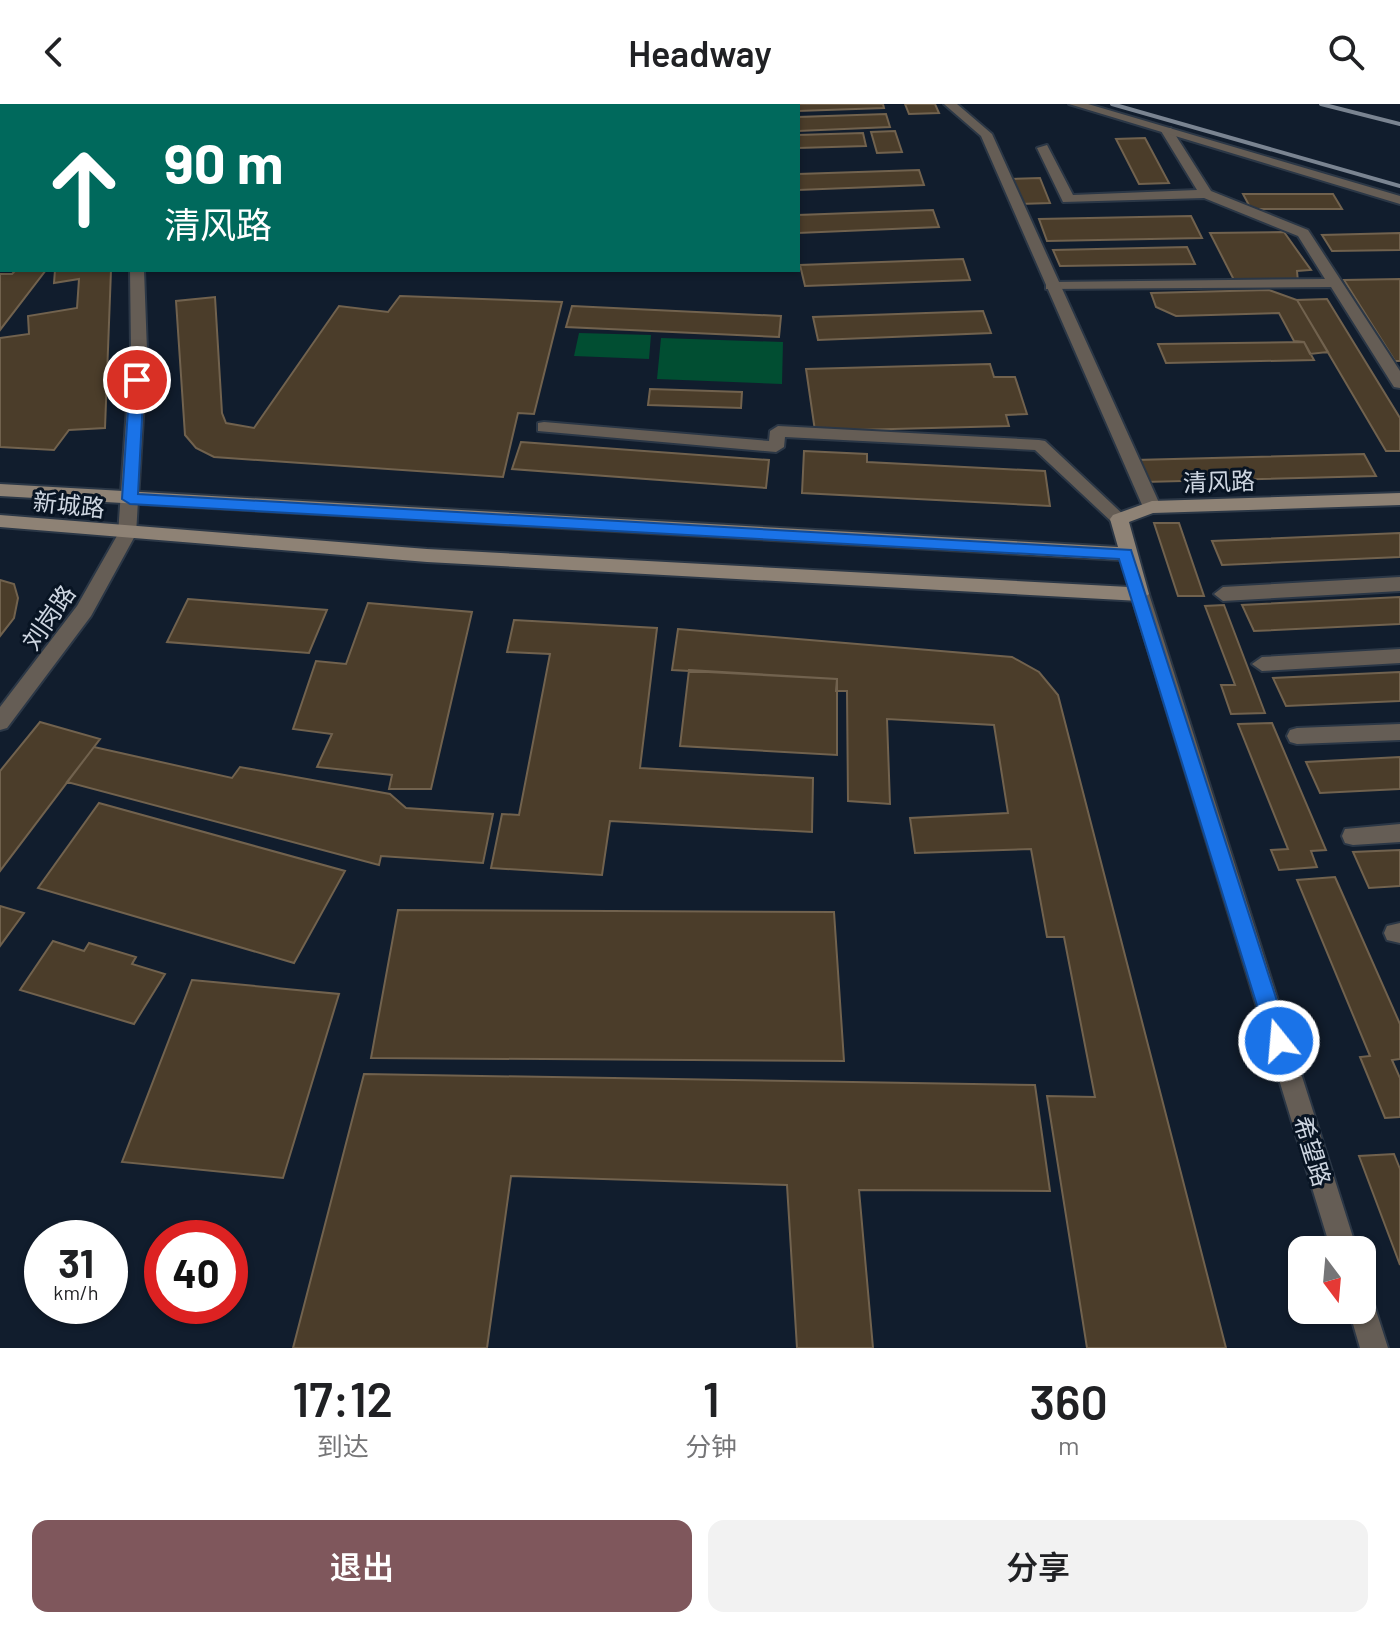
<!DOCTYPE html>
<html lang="zh">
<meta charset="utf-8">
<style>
:root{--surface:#fff;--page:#f2f2f2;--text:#202124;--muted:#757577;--accent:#7f575c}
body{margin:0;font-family:Barlow,"Noto Sans SC",sans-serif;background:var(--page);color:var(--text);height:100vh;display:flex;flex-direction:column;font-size:30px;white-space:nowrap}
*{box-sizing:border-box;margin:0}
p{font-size:26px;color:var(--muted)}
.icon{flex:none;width:44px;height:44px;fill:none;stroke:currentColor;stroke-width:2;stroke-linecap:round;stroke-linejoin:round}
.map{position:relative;height:1244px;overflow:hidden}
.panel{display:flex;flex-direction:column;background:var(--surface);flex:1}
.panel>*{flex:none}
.guide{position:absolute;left:0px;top:0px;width:800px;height:168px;box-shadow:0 2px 6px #0004;background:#00695c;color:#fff;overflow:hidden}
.needle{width:52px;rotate:164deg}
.tools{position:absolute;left:1288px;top:1132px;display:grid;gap:16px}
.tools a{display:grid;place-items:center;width:88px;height:88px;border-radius:16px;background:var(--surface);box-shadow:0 2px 6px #0004;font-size:40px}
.speed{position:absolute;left:24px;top:1116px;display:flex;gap:16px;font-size:40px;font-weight:700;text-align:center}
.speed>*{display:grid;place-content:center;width:104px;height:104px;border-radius:50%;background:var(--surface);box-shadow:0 2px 6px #0004;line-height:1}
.speed small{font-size:20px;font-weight:400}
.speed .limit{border:12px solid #d22;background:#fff;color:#111}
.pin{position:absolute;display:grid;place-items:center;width:68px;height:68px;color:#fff;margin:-34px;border:4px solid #fff;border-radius:50%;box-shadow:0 2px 8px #0007}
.me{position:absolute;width:88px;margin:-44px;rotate:343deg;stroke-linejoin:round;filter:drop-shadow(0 0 6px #0008)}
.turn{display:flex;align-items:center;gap:28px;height:168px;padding:0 32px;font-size:36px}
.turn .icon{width:104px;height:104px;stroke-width:2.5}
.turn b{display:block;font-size:56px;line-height:68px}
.eta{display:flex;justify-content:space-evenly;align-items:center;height:136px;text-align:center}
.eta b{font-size:48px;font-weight:600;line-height:56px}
.button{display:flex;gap:16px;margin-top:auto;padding:16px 32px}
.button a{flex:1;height:92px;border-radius:16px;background:var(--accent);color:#fff;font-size:32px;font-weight:600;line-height:92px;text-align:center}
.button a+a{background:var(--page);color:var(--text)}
header{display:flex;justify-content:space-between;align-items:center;height:104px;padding:0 32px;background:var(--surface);font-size:36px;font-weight:600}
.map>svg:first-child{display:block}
.green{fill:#014e32}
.building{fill:#4b3d2a;stroke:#71624e;stroke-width:2}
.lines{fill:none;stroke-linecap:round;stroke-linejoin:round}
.service-casing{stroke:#2b3746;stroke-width:4}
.minor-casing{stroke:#2b3746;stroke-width:4}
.tertiary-casing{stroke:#2b3746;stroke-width:4}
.secondary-casing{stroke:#2b3746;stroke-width:4}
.service{fill:#655d55;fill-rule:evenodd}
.minor{fill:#655d55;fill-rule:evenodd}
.tertiary{fill:#655d55;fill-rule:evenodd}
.secondary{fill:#8e8275;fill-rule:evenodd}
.rail{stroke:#7a8491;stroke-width:4}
.route{fill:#1a73e8;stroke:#114b97;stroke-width:2}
.labels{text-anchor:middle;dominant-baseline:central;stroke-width:6;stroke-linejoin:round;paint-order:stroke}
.street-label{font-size:24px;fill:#ced6e1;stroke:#081423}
</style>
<header><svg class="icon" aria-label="back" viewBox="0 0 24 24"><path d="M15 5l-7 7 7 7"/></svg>Headway<svg class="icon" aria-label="search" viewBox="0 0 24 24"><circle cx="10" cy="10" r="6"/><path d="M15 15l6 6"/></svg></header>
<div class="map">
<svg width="1400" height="1244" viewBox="0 0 1400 1244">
<rect width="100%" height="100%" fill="#111d2d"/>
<!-- green -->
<path class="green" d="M579,229l72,2 -2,24 -75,-3z
M661,234l122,4 -1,42 -125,-5z"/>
<!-- building -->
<path class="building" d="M0,0h44l1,2h-43v29z
M713,0h170l1,4 -86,3v-5z
M905,0h30l4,9 -30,1z
M886,10l4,13 -92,4v-14z
M895,27l7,21 -25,1 -6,-21z
M863,29l3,13 -68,2v-13z
M1145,34l24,45 -30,1 -23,-45z
M919,66l5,15 -126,5v-16z
M1040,74l10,25 -31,1 -10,-25z
M1243,90h90l9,15h-91z
M933,106l6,17 -141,6v-18z
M1191,112l11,22 -155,3 -8,-22z
M1284,128l27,38 -14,1 1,11 -64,-2 -24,-47z
M1400,129v17l-68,1 -10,-16z
M1187,143l8,17 -135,2 -7,-16z
M963,155l7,21 -165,6 -5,-21z
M16,166h30l-46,60v-56h12z
M55,166h56l-6,158 -36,2 -15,20 -54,-3v-109l29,-4 -1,-18 49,-8 2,-29 -25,4z
M1400,175v82h-5l-51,-81z
M1269,186l28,10 31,52 -18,2 -6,-12 -10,-1 -15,-28 -103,3 -20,-9 -5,-14z
M400,192l162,6 -28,112 -16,-1 -15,64 -289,-20 -18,-9 -11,-13 -9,-134 39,-4 7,116 4,10 28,5 85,-122 49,6z
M1327,195l73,119v33h-14l-89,-151z
M572,202l209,10 -2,21 -213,-10z
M983,207l8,22 -173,7 -5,-23z
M1304,238l10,18 -148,3 -8,-19z
M990,260l4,13h21l12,37 -21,1 3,11 -194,5 -9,-62z
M650,285l92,3 -1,16 -93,-3z
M521,338l248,18 -3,28 -254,-19z
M804,347l63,3v8l178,9 5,35 -248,-13z
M1364,350l12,22 -232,6 -9,-22z
M1154,419h25l25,73h-26z
M1400,429v24l-178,8 -10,-24z
M0,476l14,4 4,14 -4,20 -14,18z
M1400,493v27l-146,7 -12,-26z
M188,495l139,11 -18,43 -142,-11z
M368,499l104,9 -41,177h-42l3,-14 -75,-8 15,-33 -39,-5 23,-68 30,3z
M1224,501l41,108 -34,1 -10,-29h14l-30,-79z
M514,516l143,8 -17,140 173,10 -1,54 -202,-11 -8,54 -111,-7 11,-54 17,1 31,-161 -43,-2z
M678,525l334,28 27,15 19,23 168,653h-139l-40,-252 48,1 -31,-160h-17l-16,-88 -116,4 -5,-35 98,-5 -14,-88 -107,-6 3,85 -42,-3 -1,-110h-11l1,-12 -165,-9z
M689,566l148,9v76l-157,-9z
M1400,568v29l-114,5 -13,-28z
M40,618l60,17 -100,132v-100z
M1272,619l54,127 -15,1 6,16 -38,3 -8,-20 17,-1 -50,-125z
M94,643l138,31 8,-11 150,27 16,14 87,6 -10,49 -102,-7 -2,9 -312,-83z
M1400,653v32l-80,4 -14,-31z
M99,699l246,68 -51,92 -256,-75z
M1400,746v36l-31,2 -16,-36z
M1335,773l65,147v35l-8,1 8,18v39l-15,1 -25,-61 10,-1 -73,-176z
M0,802l24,7 -24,33z
M398,806l436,2 10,149 -473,-3z
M53,837l31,10 5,-8 47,14 -4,7 33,10 -31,50 -114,-34z
M192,876l147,14 -56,184 -161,-16z
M364,970l671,11 15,106 -191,-1 14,158h-76l-10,-163 -276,-9 -24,172h-194z
M1394,1050l6,15v96l-41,-109z"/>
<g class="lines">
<defs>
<path id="service" d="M1163,24h8l40,63 97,39 92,141v17l-6,-1 -63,-100 -285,2v-6l5,-1 274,-3 -27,-43 -94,-38 -141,4 -26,-54 10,-3 26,50 124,-5 -36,-59z
M544,318l225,19 1,-10 8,-5 261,14 6,1 83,78 -3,4h-12l-78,-73 -250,-13 -1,10 -8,5 -238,-21v-8z
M1400,473v14l-177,10 -9,-7 9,-7z
M1400,545v14l-138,8 -10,-7 10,-7z
M1400,620v16l-103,4 -7,-2 -3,-6 3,-6 7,-2z
M1400,720v18l-47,3 -8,-2 -3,-7 3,-7z
M1400,819v20l-13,-3 -3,-7 3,-7z"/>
<path id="minor" d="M55,0h13l1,2h-13z
M944,0h13l35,30 169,373 -3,4 -6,2 -9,-6 -162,-371z
M1069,0h19l312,92v8z
M130,166h14l3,81 -11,183 -45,82 -84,112 -7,2v-23l77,-101 41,-72 13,-183z"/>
<path id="tertiary" d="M1140,483l9,7 208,656h-26l-200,-656z
M1362,1190l10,4 16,50h-28l-11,-38h13z"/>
<path id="secondary" d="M0,380l1118,63 -8,-28 3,-4 39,-14 248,-8v12l-247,8 -24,9 20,72 -9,7 -713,-39 -427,-35v-12l427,34 702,38 -7,-27 -1122,-64z"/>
</defs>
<!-- service casing -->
<use href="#service" class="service-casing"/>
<!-- minor casing -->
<use href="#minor" class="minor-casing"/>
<!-- tertiary casing -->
<use href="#tertiary" class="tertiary-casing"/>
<!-- secondary casing -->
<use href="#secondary" class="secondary-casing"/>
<!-- service -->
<use href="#service" class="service"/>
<!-- minor -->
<use href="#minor" class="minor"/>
<!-- tertiary -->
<use href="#tertiary" class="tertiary"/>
<!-- secondary -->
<use href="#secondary" class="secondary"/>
<!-- rail -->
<path class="rail" d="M1112,0l288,82
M1321,0l79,20"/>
</g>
<!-- route -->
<path class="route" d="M137,272l7,4 -6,114 993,56 159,491 -3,8 -8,3 -8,-3 -3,-8 -149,-482 -989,-55 -8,-5 8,-119z"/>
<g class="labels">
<!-- street labels -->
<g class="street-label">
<text transform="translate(1219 377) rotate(-2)">清风路</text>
<text transform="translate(69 400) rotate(6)">新城路</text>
<text transform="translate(48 513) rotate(-55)">刘岗路</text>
<text transform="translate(1313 1047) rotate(73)">希望路</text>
</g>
</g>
</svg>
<div class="tools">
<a><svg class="needle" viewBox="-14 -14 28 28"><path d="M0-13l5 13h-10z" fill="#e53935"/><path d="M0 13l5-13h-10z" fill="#757577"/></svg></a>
</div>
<div class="speed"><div>31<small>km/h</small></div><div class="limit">40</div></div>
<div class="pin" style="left:137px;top:276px;background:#d93025"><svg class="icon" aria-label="arrive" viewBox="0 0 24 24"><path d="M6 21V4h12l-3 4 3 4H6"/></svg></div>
<svg class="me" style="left:1279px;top:937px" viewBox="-20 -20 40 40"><circle r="17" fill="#1a73e8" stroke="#fff" stroke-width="3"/><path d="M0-11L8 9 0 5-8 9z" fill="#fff"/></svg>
<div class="guide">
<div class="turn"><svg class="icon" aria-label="ahead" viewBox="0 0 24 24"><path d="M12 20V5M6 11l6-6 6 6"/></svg><div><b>90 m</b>清风路</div></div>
</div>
</div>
<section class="panel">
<div class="eta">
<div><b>17:12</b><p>到达</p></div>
<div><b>1</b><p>分钟</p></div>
<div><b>360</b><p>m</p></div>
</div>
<div class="button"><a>退出</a><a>分享</a></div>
</section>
